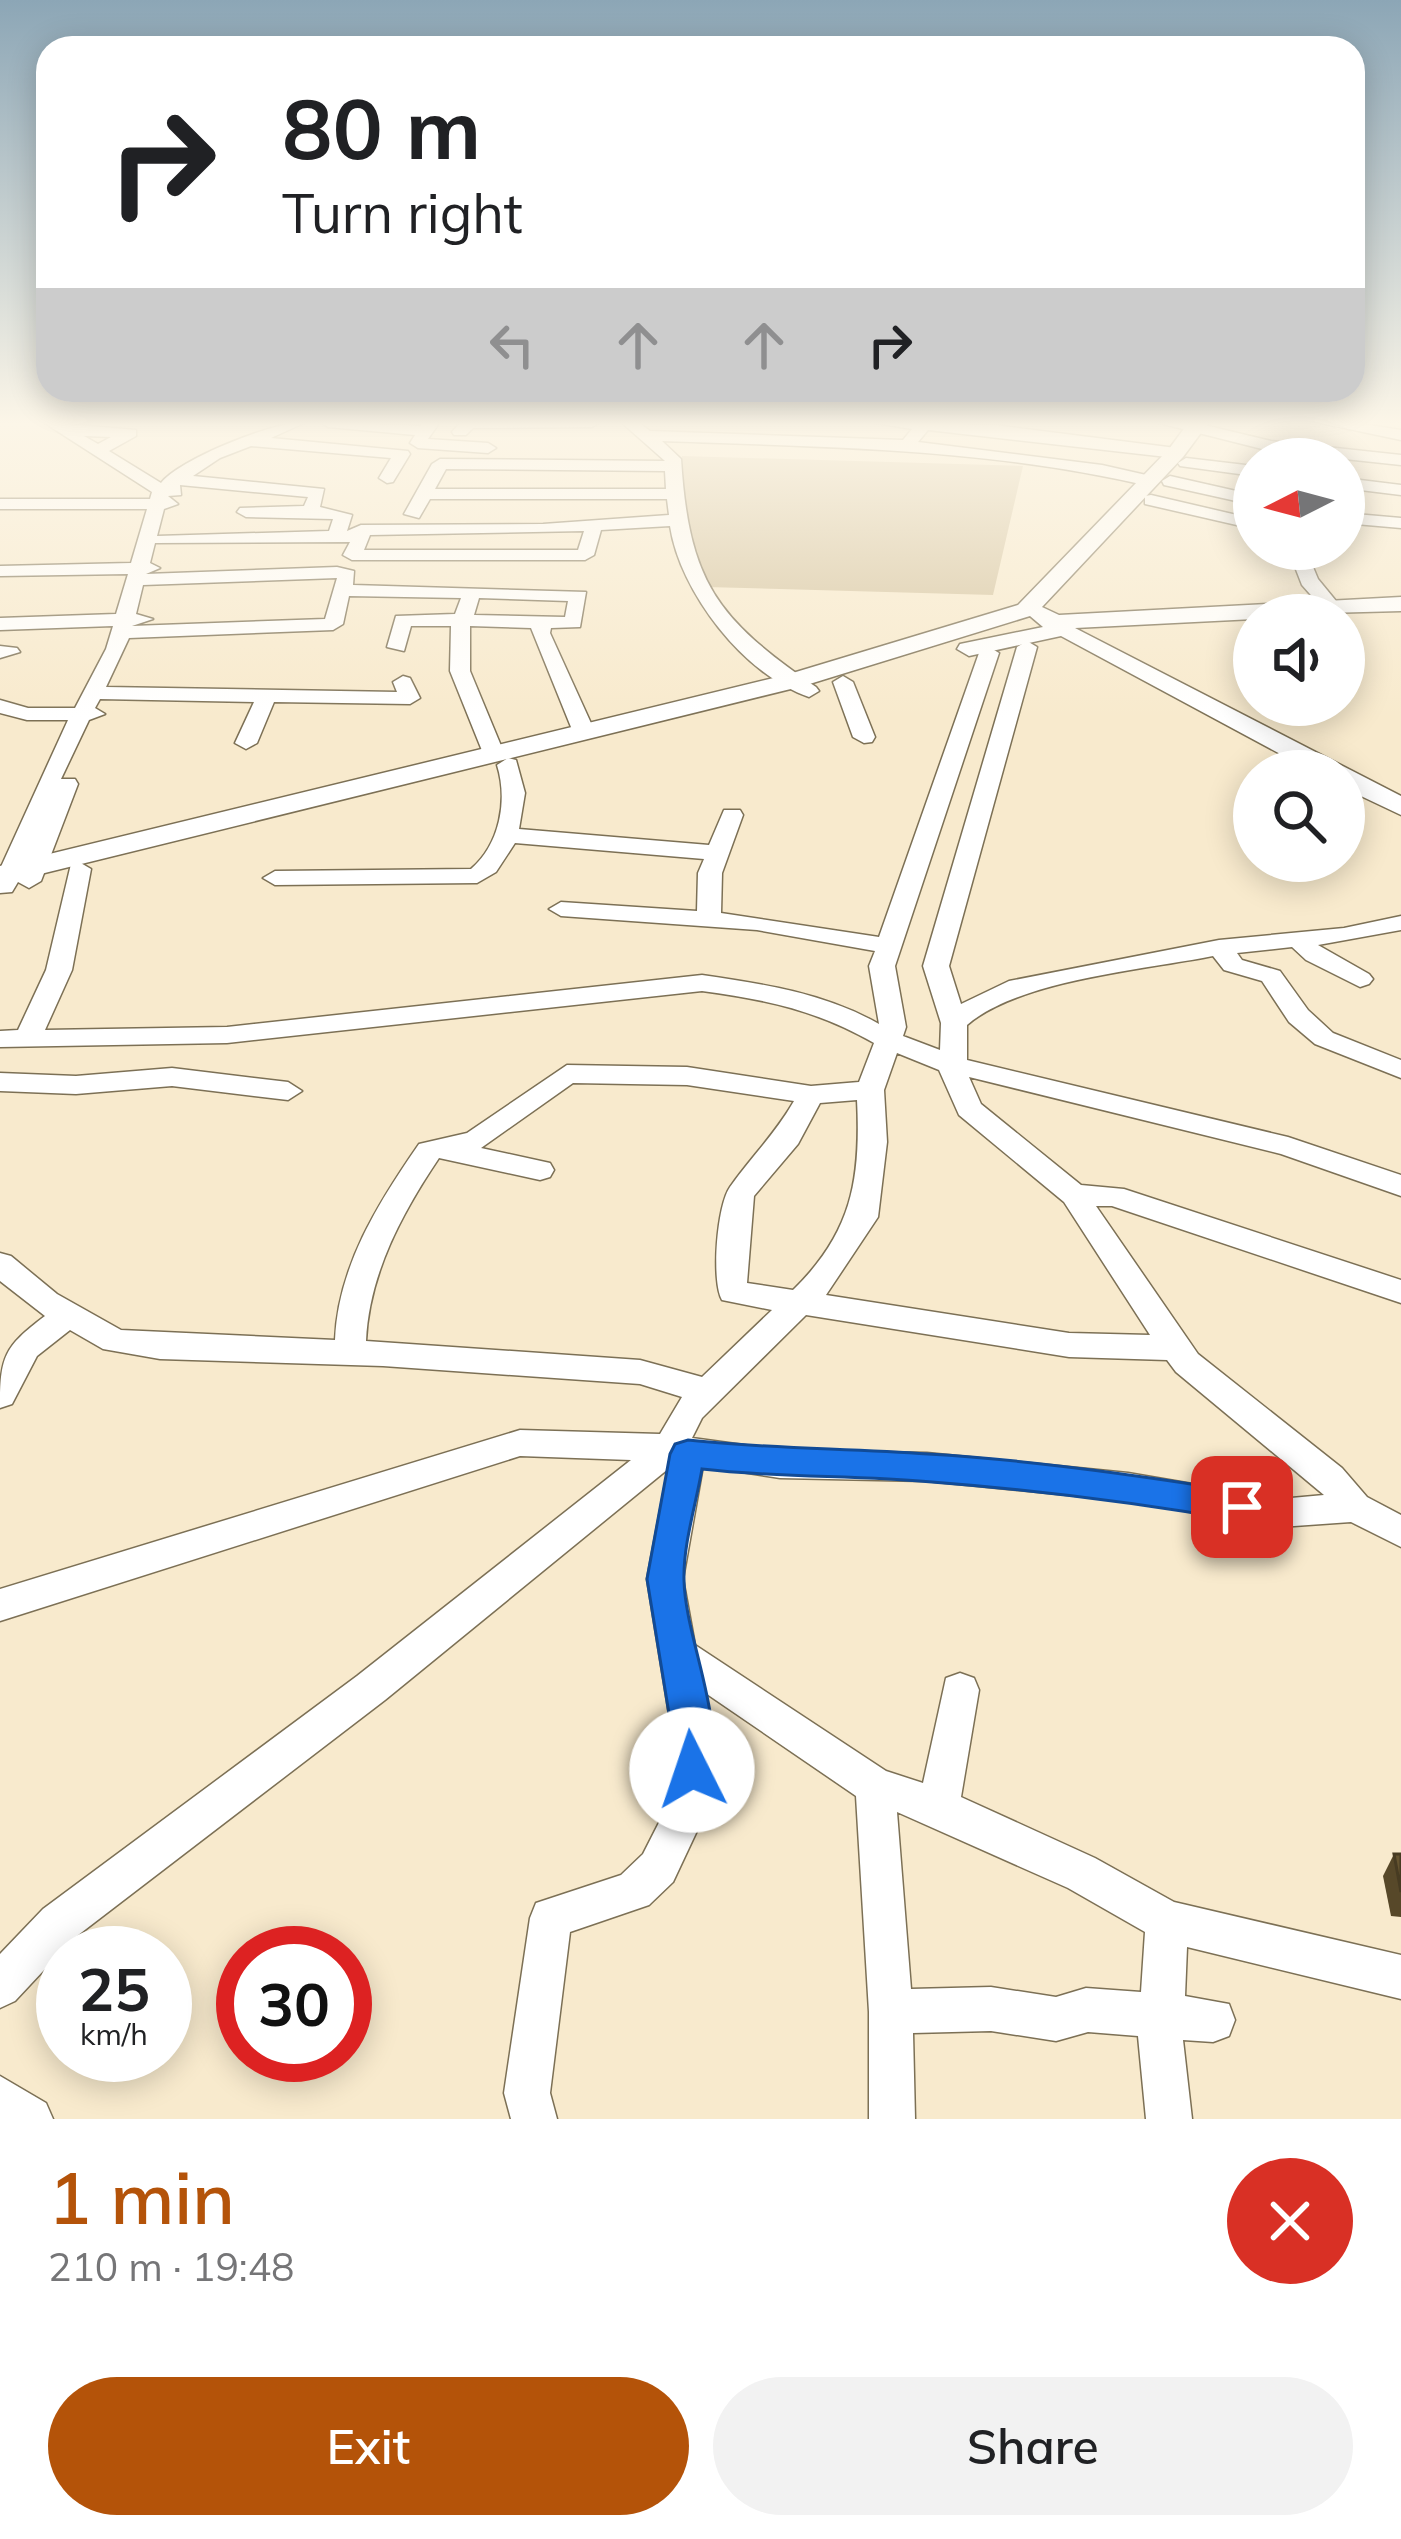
<!DOCTYPE html>
<meta charset="utf-8">
<style>
:root{--surface:#fff;--page:#f2f2f2;--text:#202124;--muted:#757577;--accent:#b45309}
body{margin:0;font-family:Mulish,sans-serif;background:var(--page);color:var(--text);height:100vh;display:flex;flex-direction:column;font-size:45px;white-space:nowrap}
*{box-sizing:border-box;margin:0}
p{font-size:39px;color:var(--muted)}
.icon{flex:none;width:66px;height:66px;fill:none;stroke:currentColor;stroke-width:2;stroke-linecap:round;stroke-linejoin:round}
.map{position:relative;height:2119px;overflow:hidden}
.side{display:flex;flex-direction:column;background:var(--surface);flex:1}
.side>*{flex:none}
.top-card{position:absolute;left:36px;top:36px;width:1329px;height:366px;border-radius:36px;box-shadow:0 6px 30px #0003;background:#fff;color:var(--text);overflow:hidden}
.needle{width:78px;rotate:264deg}
.buttons{position:absolute;left:1233px;top:438px;display:grid;gap:24px}
.buttons a{display:grid;place-items:center;width:132px;height:132px;border-radius:50%;background:var(--surface);box-shadow:0 6px 30px #0003;font-size:60px}
.speed{position:absolute;left:36px;top:1926px;display:flex;gap:24px;font-size:60px;font-weight:700;text-align:center}
.speed>*{display:grid;place-content:center;width:156px;height:156px;border-radius:50%;background:var(--surface);box-shadow:0 6px 30px #0003;line-height:1}
.speed small{font-size:30px;font-weight:400}
.speed .limit{border:18px solid #d22;background:#fff;color:#111}
.pin{position:absolute;display:grid;place-items:center;width:102px;height:102px;color:#fff;margin:-51px;border-radius:24px;box-shadow:0 6px 18px #0006}
.me{position:absolute;width:132px;margin:-66px;rotate:356deg;stroke-linejoin:round;filter:drop-shadow(0 0 9px #0008)}
.turn{display:flex;align-items:center;gap:42px;height:252px;padding:0 48px;font-size:54px}
.turn .icon{width:156px;height:156px;stroke-width:2.5}
.turn b{display:block;font-size:84px;line-height:102px}
.lanes{display:flex;align-items:center;height:114px;padding:0 48px;background:#0003;justify-content:center;gap:60px;direction:ltr}
.lanes .off{opacity:.35}
.round{display:grid;place-items:center;flex:none;width:126px;height:126px;border-radius:63px;background:var(--page)}
.summary{display:flex;align-items:center;justify-content:space-between;height:204px;padding:0 48px}
h1{font-size:72px;font-weight:600;line-height:90px;color:var(--accent)}
.primary-button{display:flex;gap:24px;margin-top:auto;padding:24px 48px}
.primary-button a{flex:1;height:138px;border-radius:72px;background:var(--accent);color:#fff;font-size:48px;font-weight:600;line-height:138px;text-align:center}
.primary-button a+a{background:var(--page);color:var(--text)}
.map>svg:first-child{display:block}
.green{fill:#d5c4a0}
.lines{fill:none;stroke-linecap:round;stroke-linejoin:round}
.minor-casing{stroke:#7c7055;stroke-width:3}
.major-casing{stroke:#7c7055;stroke-width:3}
.minor{fill:#fff;fill-rule:evenodd}
.major{fill:#fff;fill-rule:evenodd}
.wall{fill:#574829}
.building{fill:#655430;stroke:#473b22;stroke-width:3}
.route{fill:#1a73e8;stroke:#114b97;stroke-width:3}
</style>
<div class="map">
<svg width="1401" height="2119" viewBox="0 0 1401 2119">
<rect width="100%" height="100%" fill="#f8eacd"/>
<!-- green -->
<path class="green" d="M682,456l341,10 -30,129 -287,-8 -24,-72z"/>
<g class="lines">
<defs>
<path id="minor" d="M43,422l93,8v6l-27,15 52,32c17,-23 113,-62 145,-61l-35,16 137,13 2,3 -17,28 -6,1 -8,-5 12,-20 -140,-12 -31,12 -27,18 131,13 -4,18 32,8 -5,16 14,-6 182,-1 126,-9 -2,-16h-237l-11,19 -15,-4 28,-50 8,-5 225,2 -44,-39h17l12,9 253,9 9,-11 -42,-7 125,3 181,23 8,5 -8,5 -248,-28 -10,12 184,23 53,12 2,4 -8,5c-160,-38 -324,-39 -487,-45l19,18c8,123 35,159 135,228l3,4 -10,6c-65,-22 -129,-105 -139,-171l-69,4 -7,25 -9,5h-233l-9,-5 7,-13 -195,1 -5,20 10,5 -14,6 191,-7 17,4 -1,14 233,7 -6,35 -29,1 -1,5 45,99 -11,6 -11,-6 -42,-104 -61,-2v45l34,82 -3,5h-16l-35,-87 1,-45h-40l-7,25 -17,-4 9,-31 59,-2 6,-16 -112,-2 -6,28 -10,6 -204,8 -23,49 291,5 -4,-10 10,-6 7,2 10,20 -10,6 -136,-2 -17,41 -11,6 -11,-6 19,-41 -154,-3 -5,9 10,6 -16,6 -28,59h14l3,5 -37,97 -12,7 -11,-6 -6,10 -12,1v-24l68,-149h-41l-27,-7v-13l28,8h47l31,-59 7,-23 -113,4v-12l116,-4 12,-40 -128,2v-10l131,-3 16,-54h-147v-10h150l2,-7zM84,436l27,1 -13,7zM446,469l219,2 1,18h-231zM180,485l128,12 -4,9 -64,2 -3,4 9,5 87,2 -4,12 -172,5 7,-27 14,-5 -10,-8 13,-1zM584,531l-6,19h-214l6,-15zM337,578l-12,41 -193,7 21,-7 -17,-5 7,-29zM479,598l89,3 -3,16 -91,-2z
M320,422l101,4 3,-4h16l-12,17 60,4 8,5 -8,5 -70,-5 -8,-5 5,-8 -87,-8z
M461,422h139l-8,5 -119,1 -7,7h-12l-2,-3z
M1155,422h37l79,19 130,14v10l-131,-14z
M1316,422h34l51,8v10z
M1186,458l68,8v10l-74,-10 -2,-3z
M1170,476l84,19v10l-90,-20 -2,-4z
M1344,478l57,7v10l-57,-7z
M1151,495l103,24v10l-109,-25v-8z
M1344,513l57,5v10l-57,-5z
M1309,549h19l-15,18 5,12 23,28 -2,4h-14l-23,-26 -7,-18z
M1027,641l10,6 -88,319 12,38 48,-23 210,-41 125,-12 57,-12v14l-83,15 51,29 4,5 -4,5 -9,3 -54,-27 -14,-13 -55,6 5,7 38,11 28,39 25,23 68,27v18l-86,-34 -26,-22 -27,-41 -38,-11 -11,-14c-70,14 -194,24 -246,69v35l321,77 113,38v21l-120,-42 -312,-77 12,27 100,81 43,4 277,91v23l-289,-97h-16l102,148 144,114 25,29 34,18v32l-50,-25 -71,5 -152,-26 -201,-20 -147,-3 -77,-12 -20,113 12,66 191,126 37,12 23,-105 14,-5 14,5 5,12 -18,107 134,61 79,44 227,53v44l-214,-52 -2,49 44,8 6,16 -6,16 -16,6 -30,-2 9,79h-46l-8,-83 -50,-4 -32,9 -65,-10 -78,2 2,86h-46v-107l-13,-216 -152,-104 9,47 -2,62 -38,81 -24,23 -79,27 -20,161 7,26h-46l-7,-26 26,-175 6,-15 85,-28 22,-21 28,-55 2,-60 -26,-160 21,-110 -283,231 -312,239 -58,62 -15,7v-54l43,-45 314,-233 274,-216 -111,-4 -520,165v-32l520,-159 140,4 22,-37 -42,-13 -257,-18 -223,-7 -57,-10 -33,-19 -33,26 -25,48 -12,4c0,-52 4,-61 45,-92l-45,-35v-28l11,3 46,38 64,36 214,10c3,-73 43,-137 84,-196l48,-11 100,-68 120,2 124,19 48,-4 15,-39c-58,-33 -106,-43 -172,-52l-475,52 -227,4v-16l18,-1 28,-60 25,-106 8,-2 12,7 -19,101 -27,60 182,-3 475,-52c62,9 122,18 177,49l-10,-58 6,-15 -118,-21 -196,-14 -12,-7 12,-7 136,9 1,-38 6,-14 -189,-16 -19,29 -19,11 -202,2 -12,-7 12,-7 196,-2c29,-25 37,-69 26,-104l11,-7 8,2 9,33 -6,36 190,16 15,-35h16l3,5 -21,58 -1,40 158,24 100,-284 10,-6 10,6 -104,313 11,61 -3,9 37,14 1,-27 -18,-57 94,-319zM897,1053l42,17 20,45 105,87 86,133 -81,-2 -243,-38 52,-78 9,-75 -3,-52zM573,1083l114,2 107,16c-18,32 -43,56 -64,86 -13,18 -19,94 -8,113l50,10 -70,67 -62,-17 -274,-19c3,-67 36,-128 73,-183l101,22 10,-3 4,-7 -4,-7 -69,-15zM857,1100c4,79 -5,133 -64,190l-46,-7 7,-87 44,-52 22,-41zM806,1315l263,42 98,3 9,12 148,123 -44,4 -152,-26 -201,-20 -147,-3 -88,-12 10,-20zM897,1812l171,76 77,44 -4,60 -55,-4 -30,9 -65,-10 -80,2z
M0,646l17,2 3,4 -20,6z
M843,676l10,6 22,55 -3,5 -8,1 -11,-6 -20,-55z
M172,1068l116,14 14,9 -14,9 -116,-14 -96,8 -76,-3v-18l76,3z
M0,2076l46,27 7,16h-53z"/>
<path id="major" d="M1189,422h20l-26,35 -141,150 17,8 342,-18v14l-147,4v4l-179,9 326,168v19l-57,-27v-17h-32l-251,-135 -92,20 -12,-7 3,-5 83,-17 -13,-11 -227,70 -803,198v-18l786,-191 232,-70 151,-156z"/>
</defs>
<!-- minor casing -->
<use href="#minor" class="minor-casing"/>
<!-- major casing -->
<use href="#major" class="major-casing"/>
<!-- minor -->
<use href="#minor" class="minor"/>
<!-- major -->
<use href="#major" class="major"/>
</g>
<!-- wall -->
<path class="wall" d="M1394,1854h7v63l-10,-1 -8,-40z"/>
<!-- building -->
<path class="building" d="M1394,1854h7v38z"/>
<!-- sky -->
<linearGradient id="sky" x2="0" y2="1"><stop stop-color="#8ca6b6"/><stop offset="0.59" stop-color="#fcf6e8"/><stop offset="1" stop-color="#fcf6e8" stop-opacity="0"/></linearGradient>
<rect width="1401" height="718" fill="url(#sky)"/>
<!-- route -->
<path class="route" d="M688,1440c80,9 160,8 240,14 105,6 210,21 314,38l12,4 5,11 -5,10 -12,4c-103,-18 -206,-31 -310,-39 -77,-7 -153,-4 -230,-13 -6,35 -19,76 -18,111 1,60 46,148 22,203l-14,6 -15,-6 -6,-13 2,-32 -26,-159 23,-125 5,-10z"/>
</svg>
<div class="buttons">
<a><svg class="needle" viewBox="-14 -14 28 28"><path d="M0-13l5 13h-10z" fill="#e53935"/><path d="M0 13l5-13h-10z" fill="#757577"/></svg></a>
<a><svg class="icon" aria-label="sound" viewBox="0 0 24 24"><path d="M4 9h4l5-4v14l-5-4H4zM17 9q2 3 0 6"/></svg></a>
<a><svg class="icon" aria-label="search" viewBox="0 0 24 24"><circle cx="10" cy="10" r="6"/><path d="M15 15l6 6"/></svg></a>
</div>
<div class="speed"><div>25<small>km/h</small></div><div class="limit">30</div></div>
<div class="pin" style="left:1242px;top:1507px;background:#d93025"><svg class="icon" aria-label="arrive" viewBox="0 0 24 24"><path d="M6 21V4h12l-3 4 3 4H6"/></svg></div>
<svg class="me" style="left:692px;top:1770px" viewBox="-20 -20 40 40"><circle r="19" fill="#fff"/><path d="M0-13L10 11 0 6-10 11z" fill="#1a73e8"/></svg>
<div class="top-card">
<div class="turn"><svg class="icon" aria-label="right" viewBox="0 0 24 24"><path d="M7 20v-9h11M14 6l5 5-5 5"/></svg><div><b>80 m</b>Turn right</div></div>
<div class="lanes"><svg class="icon off" aria-label="left" viewBox="0 0 24 24"><path d="M17 20v-9H6M10 6l-5 5 5 5"/></svg><svg class="icon off" aria-label="ahead" viewBox="0 0 24 24"><path d="M12 20V5M6 11l6-6 6 6"/></svg><svg class="icon off" aria-label="ahead" viewBox="0 0 24 24"><path d="M12 20V5M6 11l6-6 6 6"/></svg><svg class="icon" aria-label="right" viewBox="0 0 24 24"><path d="M7 20v-9h11M14 6l5 5-5 5"/></svg></div>
</div>
</div>
<section class="side">
<div class="summary"><div><h1>1 min</h1><p>210 m · 19:48</p></div><a class="round" style="background:#d93025;color:#fff"><svg class="icon" aria-label="close" viewBox="0 0 24 24"><path d="M6 6l12 12M18 6L6 18"/></svg></a></div>
<div class="primary-button"><a>Exit</a><a>Share</a></div>
</section>
